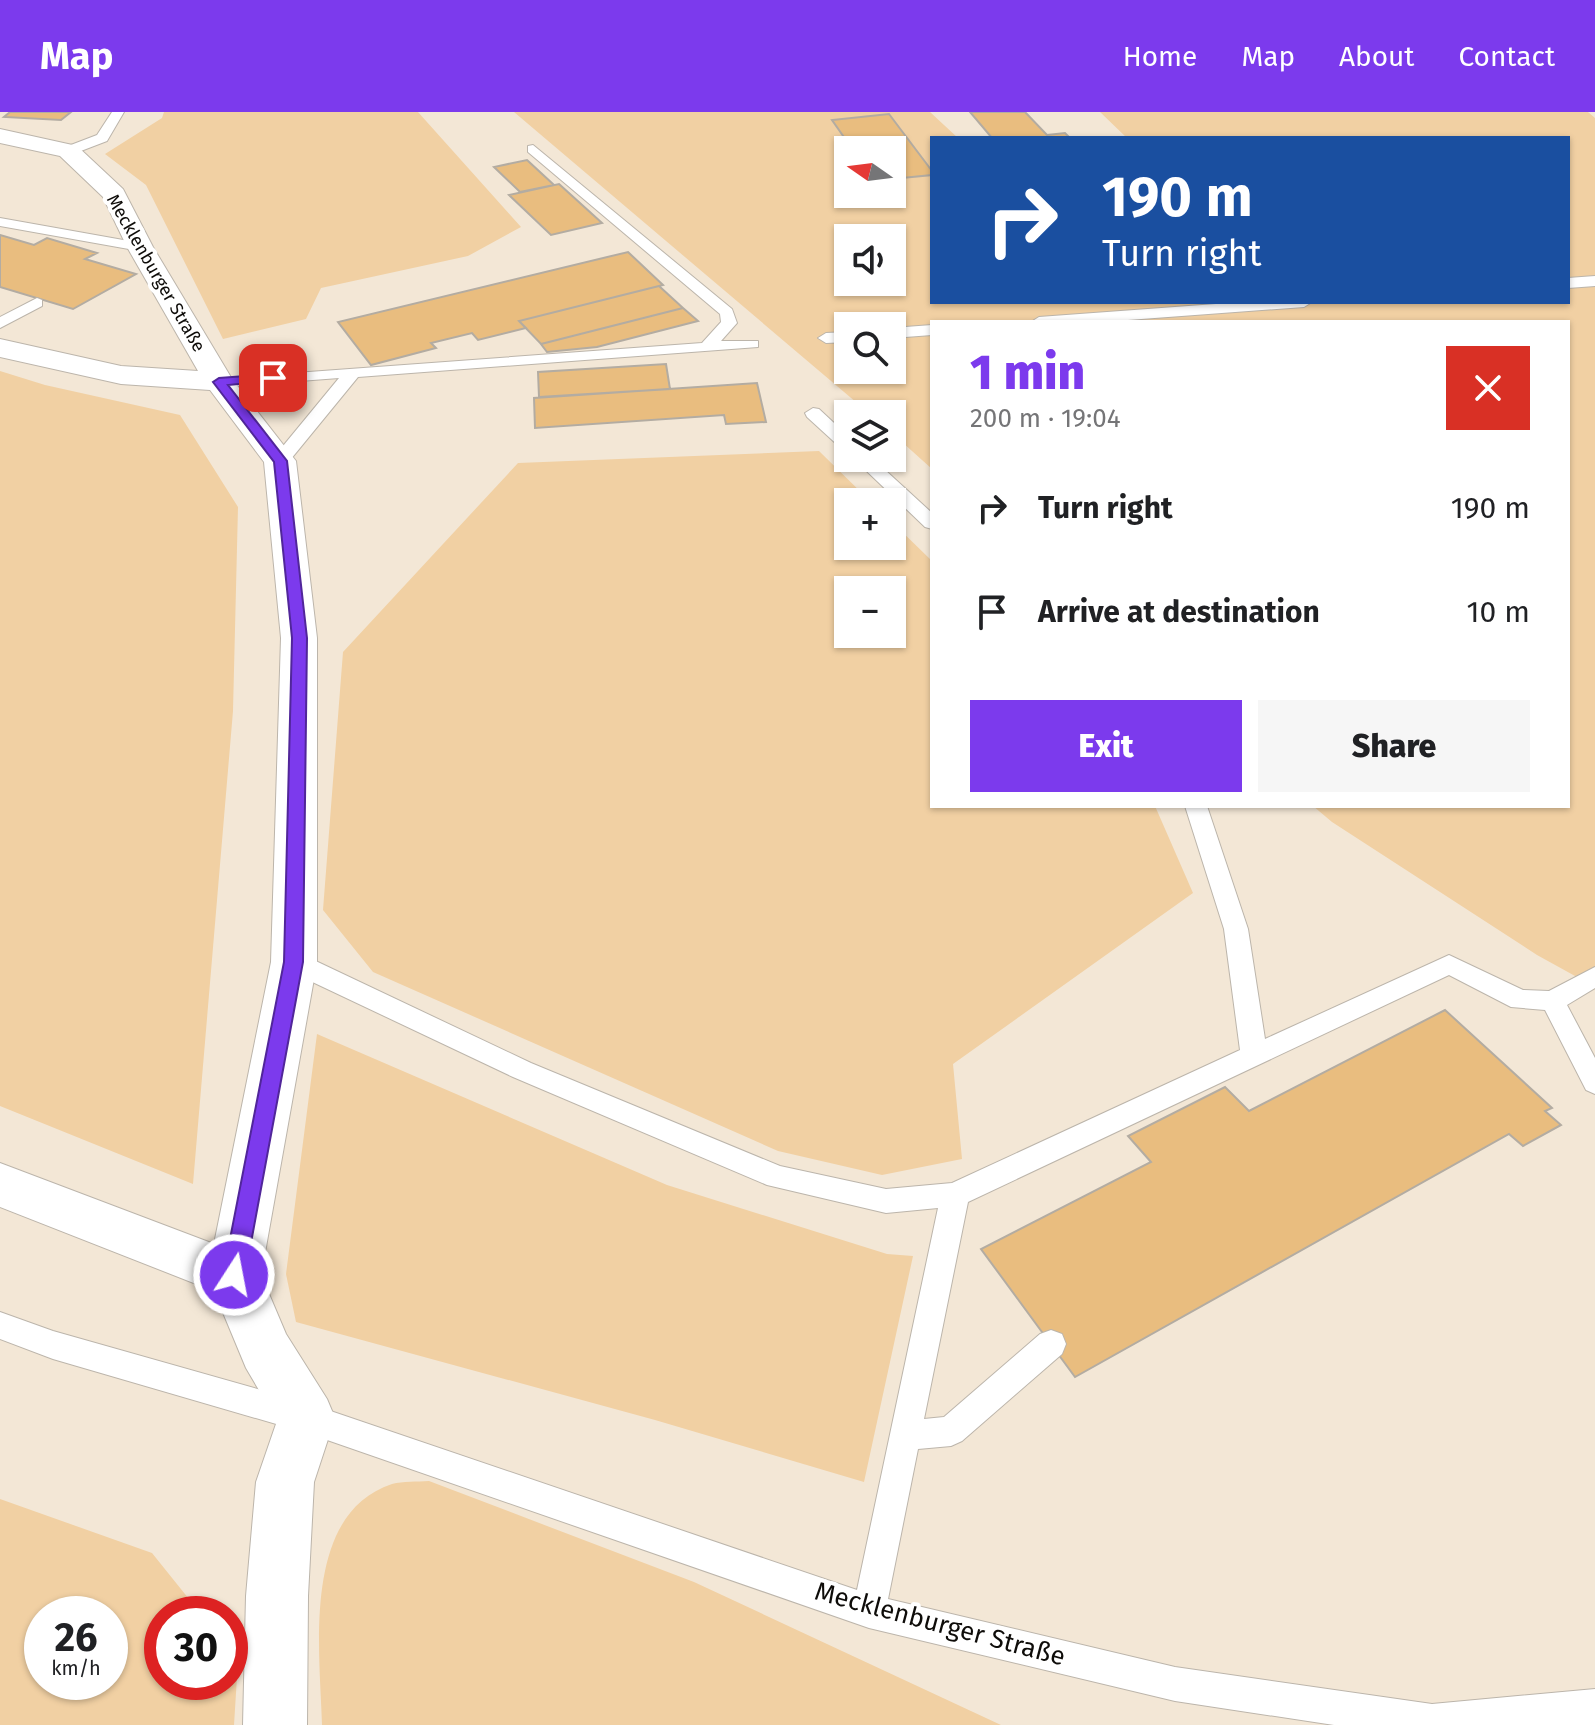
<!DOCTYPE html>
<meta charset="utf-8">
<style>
:root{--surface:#fff;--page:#f6f6f6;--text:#202124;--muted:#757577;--accent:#7c3aed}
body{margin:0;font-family:"Fira Sans",sans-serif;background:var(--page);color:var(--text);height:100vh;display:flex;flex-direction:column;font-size:30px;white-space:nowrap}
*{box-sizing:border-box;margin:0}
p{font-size:26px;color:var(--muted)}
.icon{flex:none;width:44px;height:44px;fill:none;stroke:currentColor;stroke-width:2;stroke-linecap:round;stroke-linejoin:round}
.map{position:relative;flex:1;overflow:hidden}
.panel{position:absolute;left:930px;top:208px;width:640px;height:488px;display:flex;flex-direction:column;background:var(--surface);border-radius:0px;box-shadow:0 2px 6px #0004}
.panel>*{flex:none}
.hud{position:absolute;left:930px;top:24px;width:640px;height:168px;border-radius:0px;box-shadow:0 2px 6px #0004;background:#1a4fa0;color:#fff;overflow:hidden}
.needle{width:52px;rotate:284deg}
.fabs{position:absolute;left:834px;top:24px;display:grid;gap:16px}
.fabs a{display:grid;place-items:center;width:72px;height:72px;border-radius:0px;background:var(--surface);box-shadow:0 2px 6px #0004;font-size:40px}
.speed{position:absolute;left:24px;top:1484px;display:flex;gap:16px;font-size:40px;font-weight:700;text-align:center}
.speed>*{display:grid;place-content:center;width:104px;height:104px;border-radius:50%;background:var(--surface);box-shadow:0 2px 6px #0004;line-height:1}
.speed small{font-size:20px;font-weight:400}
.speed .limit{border:12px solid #d22;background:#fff;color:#111}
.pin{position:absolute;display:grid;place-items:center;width:68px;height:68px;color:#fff;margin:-34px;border-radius:16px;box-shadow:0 4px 12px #0006}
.me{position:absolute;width:88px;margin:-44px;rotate:11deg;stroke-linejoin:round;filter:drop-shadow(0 0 6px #0008)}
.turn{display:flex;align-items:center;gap:28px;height:168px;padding:0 40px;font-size:36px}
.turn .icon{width:104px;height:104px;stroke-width:2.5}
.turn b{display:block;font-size:56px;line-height:68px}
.round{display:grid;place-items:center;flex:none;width:84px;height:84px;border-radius:0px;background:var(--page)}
.summary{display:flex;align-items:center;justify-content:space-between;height:136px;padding:0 40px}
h1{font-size:48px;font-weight:800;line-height:60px;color:var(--accent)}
.primary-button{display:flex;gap:16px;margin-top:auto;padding:16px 40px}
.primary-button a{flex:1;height:92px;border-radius:0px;background:var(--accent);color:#fff;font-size:32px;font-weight:800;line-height:92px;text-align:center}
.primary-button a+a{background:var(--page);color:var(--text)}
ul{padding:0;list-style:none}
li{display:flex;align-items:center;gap:24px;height:104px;padding:0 40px}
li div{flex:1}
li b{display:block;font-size:30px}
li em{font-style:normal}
header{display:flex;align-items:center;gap:48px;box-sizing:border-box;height:112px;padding:0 40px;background:var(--accent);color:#fff}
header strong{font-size:38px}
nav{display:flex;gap:44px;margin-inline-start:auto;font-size:28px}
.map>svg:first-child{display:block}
.built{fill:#f3e7d6;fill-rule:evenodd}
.green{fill:#f1d0a3;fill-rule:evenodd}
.building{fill:#e9bd7f;stroke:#b3aca2;stroke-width:2}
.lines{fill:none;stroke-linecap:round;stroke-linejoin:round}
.lane-casing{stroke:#bcb5ab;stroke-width:2}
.street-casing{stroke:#bcb5ab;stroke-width:2}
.lane{fill:#fff;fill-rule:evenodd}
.street{fill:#fff;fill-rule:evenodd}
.route{fill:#7c3aed;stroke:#51269a;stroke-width:2}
.labels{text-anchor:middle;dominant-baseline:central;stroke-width:8;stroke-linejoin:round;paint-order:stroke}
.far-street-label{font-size:18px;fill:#0e0c09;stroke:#fff}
.near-street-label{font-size:26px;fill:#0e0c09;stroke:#fff}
</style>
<header>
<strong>Map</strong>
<nav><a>Home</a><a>Map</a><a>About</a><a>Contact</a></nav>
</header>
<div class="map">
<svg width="1595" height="1613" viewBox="0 0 1595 1613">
<rect width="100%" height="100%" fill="#f9f2e7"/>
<!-- built -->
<path class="built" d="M0,0h1595v1613h-1595zM932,26h636v164h-636zM848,38h44v44h-44zM848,126h44v44h-44zM932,210h636v484h-636zM848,214h44v44h-44zM848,302h44v44h-44zM848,390h44v44h-44zM848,478h44v44h-44zM42,1502h68v68h-68zM162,1502h68v68h-68z"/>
<!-- green -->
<path class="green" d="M164,0h254l103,115 -53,29 -147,32 -15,31 -83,20 -77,-154 -41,-31 57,-36z
M514,0h416l28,26h-26v164h636v-164h-441l-27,-26h488l7,6v869l-58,-32 -205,-133 -19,-16h255v-484h-636v147l-40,-36v-19h-22zM848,38h44v44h-44zM848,126h44v44h-44zM848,214h44v44h-44z
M0,259l45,14 135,30 58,92 -5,204 -40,473 -193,-78z
M819,339l52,51h-23v44h44v-24l40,39v245h223l38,87 -240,171 9,95 -80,16 -104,-24 -405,-179 -50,-62 20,-258 175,-189zM848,478h44v44h-44z
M317,922l350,151 220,69 26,2 -49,226 -209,-62 -359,-98 -10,-48z
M429,1369l265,101 307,143h-679c-2,-74 -21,-211 70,-241 11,-3 25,-2 37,-3z
M0,1387l152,54 49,61h-39v68h68v-31l8,10 -4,64h-234zM42,1502h68v68h-68z"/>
<!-- building -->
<path class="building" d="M10,0h61l-10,8 -57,-3z
M970,0h55l22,23 18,-2 5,5h-78z
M889,2l43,57v4l-40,4v-29h-39l-21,-30z
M527,48l27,25 -34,7 -26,-25z
M559,72l43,39 -51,12 -42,-40z
M0,123l34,10 13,-7 50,15 -12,6 51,15 -63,35 -73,-22z
M628,140l35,33 -144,36 7,7 -48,12 -6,-7 -41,10 5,5 -65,17 -33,-43z
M659,174l24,22 -142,36 -22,-23z
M683,196l15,13 -101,26 -50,5 -6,-8z
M666,252l4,25 -131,8 -1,-25z
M757,271l9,39 -40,2 -2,-9 -189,13 -1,-30z
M1445,898l107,98 -7,3 16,14 -38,21 -14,-12 -434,243 -94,-128 170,-87 -23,-26 97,-49 24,24z"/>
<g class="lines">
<defs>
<path id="lane" d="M112,0h12l-17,29 -34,13h-10v-6l34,-13z
M533,33l199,164 5,14 -16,18h37v6l-400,30 -72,88h-12l-3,-4 3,-4 65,-79 -120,9 -8,-5 2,-3 489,-36 19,-21 -1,-8 -192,-162v-6z
M0,106l140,25 7,4 -7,4 -140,-25z
M1595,164v10l-27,2v-10z
M37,186l5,2v6l-42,22v-11z
M1243,190h69l-8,5 -203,15h-70l8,-5z
M932,213v10l-40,3v-10z
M848,220v10l-22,1 -8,-5 8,-5z
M813,296l6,1 29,27v14l-6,-1 -35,-32 -2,-4z
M853,346h19l60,55v16l-7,-2z
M1185,694h22l41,123 17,110 184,-84 74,35 26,1 46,-24v21l-28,17 28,53v36l-9,-4 -41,-80 -34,-3 -62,-32 -481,227 -44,217 20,-2 96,-83 11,-4 11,4 4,10 -4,10 -100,87 -11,5 -33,3 -30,150 287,68 257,37 163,-15v36h-261l-159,-24 -306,-73 -562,-195 -254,-74 -53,-20v-27l53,19 254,72 550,187 81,-382 -52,5 -119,-28 -254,-108 -228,-108 -3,-7 3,-7 9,-2 9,2 228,108 249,103 106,23 66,-6 288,-133 -16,-121z"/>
<path id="street" d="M0,17l77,17 46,43 30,58 79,132 64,82 21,177v324l-56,313 25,59 41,65 8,19 -21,64 -6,114 -1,129h-64l3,-129 10,-114 21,-61 -31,-53 -32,-77 -214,-84v-44l214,81 57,-282 10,-324 -17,-176 -54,-72 -89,-6 -121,-27v-18l121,27 77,5 -71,-124 -24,-50 -43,-41 -60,-13z"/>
</defs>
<!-- lane casing -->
<use href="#lane" class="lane-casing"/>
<!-- street casing -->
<use href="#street" class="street-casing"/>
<!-- lane -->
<use href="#lane" class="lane"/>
<!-- street -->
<use href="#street" class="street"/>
</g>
<!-- route -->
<path class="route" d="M273,262l6,4 -2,2 -49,5 59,76 20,177 -4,324 -58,313 -4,7 -7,3 -8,-3 -3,-7 61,-313 8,-324 -18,-176 -61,-80 6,-4z"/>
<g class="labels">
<!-- far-street labels -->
<g class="far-street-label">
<text transform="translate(156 161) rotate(60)">Mecklenburger Straße</text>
</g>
<!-- near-street labels -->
<g class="near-street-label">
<text transform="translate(940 1512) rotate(15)">Mecklenburger Straße</text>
</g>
</g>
</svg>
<div class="fabs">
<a><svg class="needle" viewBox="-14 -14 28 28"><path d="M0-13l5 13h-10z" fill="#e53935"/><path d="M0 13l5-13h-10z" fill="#757577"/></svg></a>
<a><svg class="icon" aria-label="sound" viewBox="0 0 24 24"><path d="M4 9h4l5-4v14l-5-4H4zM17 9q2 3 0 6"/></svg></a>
<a><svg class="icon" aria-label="search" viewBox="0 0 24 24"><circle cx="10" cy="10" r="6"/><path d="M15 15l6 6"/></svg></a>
<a><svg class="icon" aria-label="layers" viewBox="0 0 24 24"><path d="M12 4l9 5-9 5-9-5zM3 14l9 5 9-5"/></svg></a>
<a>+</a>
<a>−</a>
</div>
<div class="speed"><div>26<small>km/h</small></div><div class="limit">30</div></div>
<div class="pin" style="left:273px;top:266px;background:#d93025"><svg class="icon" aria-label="arrive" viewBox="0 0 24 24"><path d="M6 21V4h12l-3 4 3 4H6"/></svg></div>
<svg class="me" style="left:234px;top:1163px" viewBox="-20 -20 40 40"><circle r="17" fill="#7c3aed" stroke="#fff" stroke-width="3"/><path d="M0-11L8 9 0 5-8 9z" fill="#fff"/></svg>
<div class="hud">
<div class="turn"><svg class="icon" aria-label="right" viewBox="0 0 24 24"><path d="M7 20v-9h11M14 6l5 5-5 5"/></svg><div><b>190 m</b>Turn right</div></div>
</div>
<section class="panel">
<div class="summary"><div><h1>1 min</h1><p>200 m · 19:04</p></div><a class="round" style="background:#d93025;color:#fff"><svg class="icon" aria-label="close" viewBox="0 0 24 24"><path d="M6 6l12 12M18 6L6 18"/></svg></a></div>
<ul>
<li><svg class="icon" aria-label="right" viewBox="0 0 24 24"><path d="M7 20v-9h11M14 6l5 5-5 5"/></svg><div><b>Turn right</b></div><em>190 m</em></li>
<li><svg class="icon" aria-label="arrive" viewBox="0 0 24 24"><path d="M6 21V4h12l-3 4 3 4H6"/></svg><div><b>Arrive at destination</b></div><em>10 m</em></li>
</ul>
<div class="primary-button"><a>Exit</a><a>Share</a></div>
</section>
</div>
